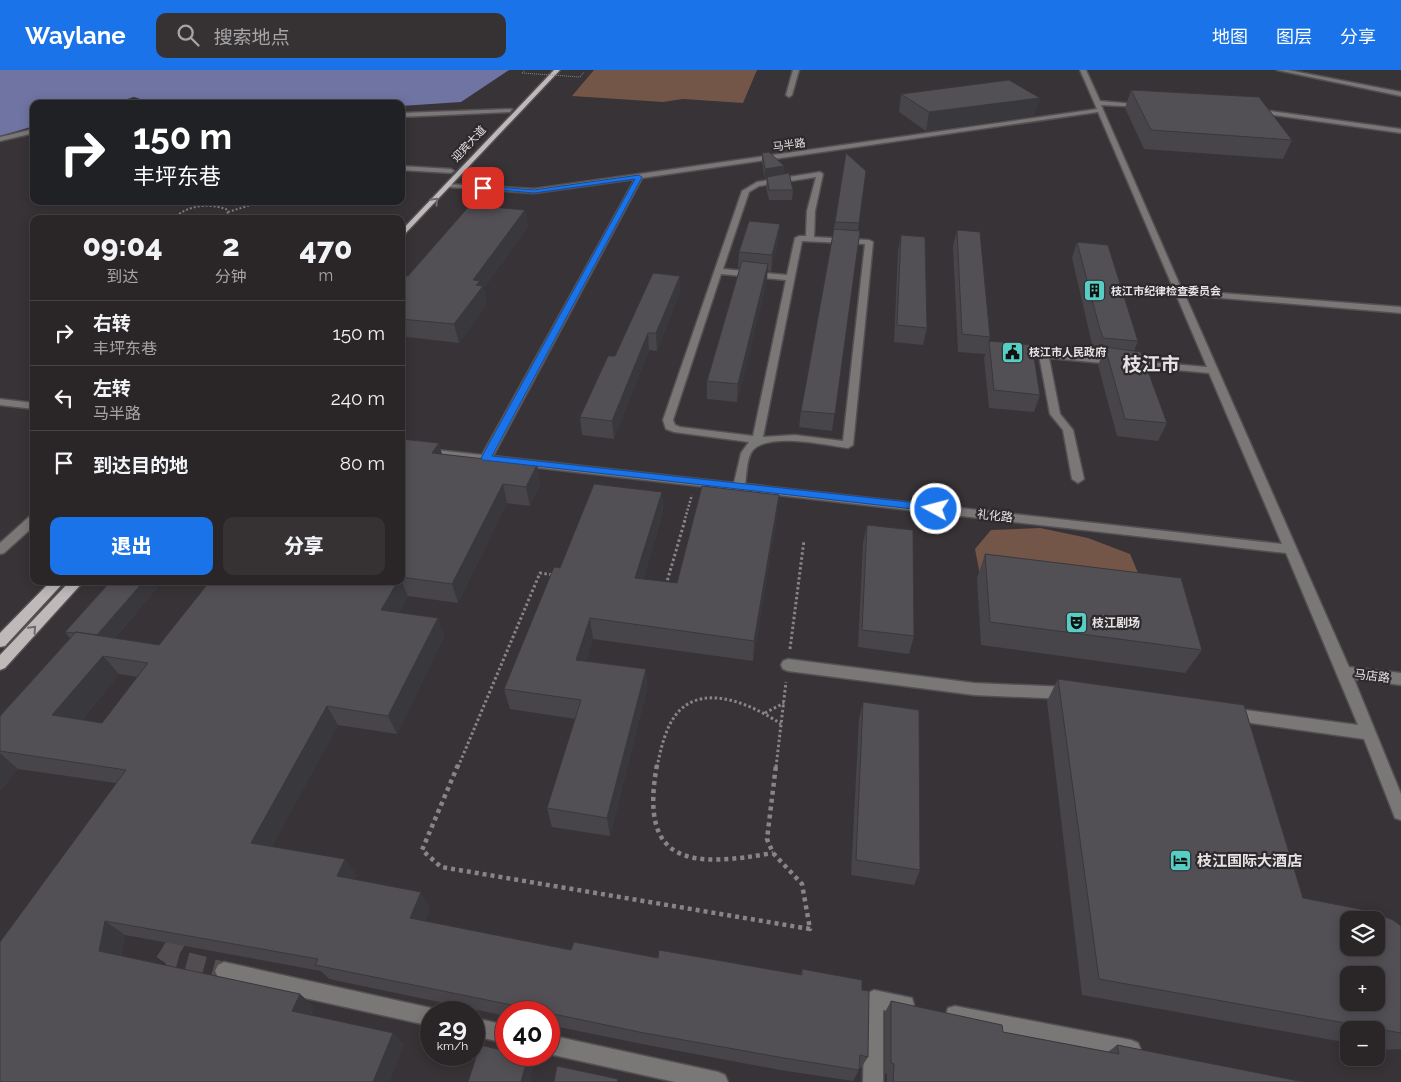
<!DOCTYPE html>
<html lang="zh">
<meta charset="utf-8">
<style>
:root{--surface:#2a2628;--page:#363234;--text:#f1f3f6;--muted:#a5a5a8;--line:#464345;--accent:#1a73e8}
body{margin:0;font-family:Raleway,"Noto Sans SC",sans-serif;background:var(--page);color:var(--text);height:100vh;display:flex;flex-direction:column;font-size:19px;white-space:nowrap}
*{box-sizing:border-box;margin:0}
p{font-size:16px;color:var(--muted)}
.icon{flex:none;width:28px;height:28px;fill:none;stroke:currentColor;stroke-width:2;stroke-linecap:round;stroke-linejoin:round}
.map{position:relative;flex:1;overflow:hidden}
.side{position:absolute;left:30px;top:145px;width:375px;height:370px;display:flex;flex-direction:column;background:var(--surface);border-radius:10px;box-shadow:0 2px 12px #0003,0 0 0 1px var(--line)}
.side>*{flex:none}
.top-card{position:absolute;left:30px;top:30px;width:375px;height:105px;border-radius:10px;box-shadow:0 2px 12px #0003,0 0 0 1px var(--line);background:#202124;color:#fff;overflow:hidden}
.fabs{position:absolute;left:1340px;top:841px;display:grid;gap:10px}
.fabs a{display:grid;place-items:center;width:45px;height:45px;border-radius:10px;background:var(--surface);box-shadow:0 2px 12px #0003,0 0 0 1px var(--line);font-size:25px}
.speed{position:absolute;left:420px;top:931px;display:flex;gap:10px;font-size:25px;font-weight:700;text-align:center}
.speed>*{display:grid;place-content:center;width:65px;height:65px;border-radius:50%;background:var(--surface);box-shadow:0 2px 12px #0003,0 0 0 1px var(--line);line-height:1}
.speed small{font-size:12px;font-weight:400}
.speed .limit{border:8px solid #d22;background:#fff;color:#111}
.pin{position:absolute;display:grid;place-items:center;width:42px;height:42px;color:#fff;margin:-21px;border-radius:10px;box-shadow:0 2px 8px #0006}
.me{position:absolute;width:55px;margin:-28px;rotate:277deg;stroke-linejoin:round;filter:drop-shadow(0 0 4px #0008)}
.turn{display:flex;align-items:center;gap:18px;height:105px;padding:0 20px;font-size:22px}
.turn .icon{width:65px;height:65px;stroke-width:2.5}
.turn b{display:block;font-size:35px;line-height:42px}
.eta{display:flex;justify-content:space-evenly;align-items:center;height:85px;text-align:center}
.eta b{font-size:30px;font-weight:800;line-height:35px}
.cta{display:flex;gap:10px;margin-top:auto;padding:10px 20px}
.cta a{flex:1;height:58px;border-radius:10px;background:var(--accent);color:#fff;font-size:20px;font-weight:800;line-height:58px;text-align:center}
.cta a+a{background:var(--page);color:var(--text)}
ul{padding:0;list-style:none}
li{display:flex;align-items:center;gap:15px;height:65px;padding:0 20px;border-top:1px solid var(--line)}
li div{flex:1}
li b{display:block;font-size:19px}
li em{font-style:normal}
header{display:flex;align-items:center;gap:30px;box-sizing:border-box;height:70px;padding:0 25px;background:var(--accent);color:#fff}
header strong{font-size:24px}
nav{display:flex;gap:28px;margin-inline-start:auto;font-size:18px}
.search{width:350px;height:45px;background:var(--page);display:flex;align-items:center;gap:12px;box-sizing:border-box;padding:0 18px;border-radius:10px;color:var(--muted);font-size:19px}
.map>svg:first-child{display:block}
.green{fill:#745649}
.water{fill:#7074a3}
.lines{fill:none;stroke-linecap:round;stroke-linejoin:round}
.minor-tunnel{stroke:#524d50;stroke-width:18;stroke-dasharray:18 9;stroke-linecap:butt}
.minor-casing{stroke:#544f52;stroke-width:3}
.major-casing{stroke:#544f52;stroke-width:3}
.path-far4{stroke:#898587;stroke-width:1;stroke-dasharray:1 1;stroke-linecap:butt}
.path-far3{stroke:#898587;stroke-width:2;stroke-dasharray:2 2;stroke-linecap:butt}
.path-far2{stroke:#898587;stroke-width:2.5;stroke-dasharray:2 2;stroke-linecap:butt}
.path-far1{stroke:#898587;stroke-width:3;stroke-dasharray:2.5 2.5;stroke-linecap:butt}
.path{stroke:#898587;stroke-width:4.5;stroke-dasharray:4 4;stroke-linecap:butt}
.minor{fill:#7a7777;fill-rule:evenodd}
.major{fill:#bfb9b9;fill-rule:evenodd}
.path-bridge{stroke:#898587;stroke-width:1;stroke-dasharray:1 1;stroke-linecap:butt}
.wall{fill:#474549;fill-rule:evenodd}
.shaded-wall{fill:#39383c}
.building{fill:#525055;stroke:#39383c;fill-rule:evenodd}
.oneway{stroke:#6f6a6b}
.route{fill:#1a73e8;stroke:#114b97}
.labels{text-anchor:middle;dominant-baseline:central;stroke-width:4.5;stroke-linejoin:round;paint-order:stroke}
.far-street-label{font-size:11px;fill:#e6e3e5;stroke:#2e292c}
.far-poi-label{font-size:11px;font-weight:bold;fill:#e6e3e5;stroke:#2e292c;text-anchor:start}
.street-label{font-size:12px;fill:#e6e3e5;stroke:#2e292c}
.poi-label{font-size:12px;font-weight:bold;fill:#e6e3e5;stroke:#2e292c;text-anchor:start}
.near-poi-label{font-size:15px;font-weight:bold;fill:#e6e3e5;stroke:#2e292c;text-anchor:start}
.far-town-label{font-size:19px;font-weight:bold;fill:#e6e3e5;stroke:#2e292c}
</style>
<header>
<strong>Waylane</strong>
<div class="search"><svg class="icon" aria-label="search" viewBox="0 0 24 24"><circle cx="10" cy="10" r="6"/><path d="M15 15l6 6"/></svg>搜索地点</div>
<nav><a>地图</a><a>图层</a><a>分享</a></nav>
</header>
<div class="map">
<svg width="1401" height="1012" viewBox="0 0 1401 1012">
<rect width="100%" height="100%" fill="#383336"/>
<!-- green -->
<path class="green" d="M594,0h163l-14,33 -60,-4 -20,3 -91,-6z
M1040,458l48,10 42,16 8,19 -158,2 -5,-26 16,-19z"/>
<!-- water -->
<path class="water" d="M0,0h509l-48,32 -60,4v-2h-245l-22,-7 -23,7h-77v22l-34,10z"/>
<g class="lines">
<!-- minor-tunnel -->
<path class="minor-tunnel" d="M168,886l15,-26
M164,892l4,-6 56,15"/>
<defs>
<path id="minor" d="M793,0h6l-7,25 -3,2 -3,-2z
M1080,0h6l14,31 46,4 -3,2 -42,-2 81,185 219,17v6l-216,-18 164,372 52,6v12l-47,-6 47,115v26l-6,-2 -31,-79 -134,-19 -5,-2 -2,-4 2,-4 5,-2 128,17 -72,-172 -885,-101v-6l81,9 153,-276 -101,14 -85,-6 -4,-2 2,-1 87,5 563,-80zM1098,42l109,255 -166,-14 -2,2 11,59 13,16 9,49 6,4 6,-4 -11,-49 -13,-16 -11,-56 160,15 73,171 -537,-60c2,-10 1,-26 8,-34 17,-18 73,-5 95,-2l5,-3 20,-203 -4,-2 -55,-3 1,-26 8,-37 -3,-2 -63,10 -15,9 -79,229 3,9 8,3 75,10 -8,11 -7,30 -241,-27 149,-278zM816,107l-9,34 -1,25h-7l-4,2 -8,37 -64,-6 26,-77 10,-6zM802,171l63,3 -22,197 -48,-6 -32,2zM721,204l65,6 -33,156 -73,-9 -5,-2 -2,-5z
M1277,0h11l113,22v4z
M512,39l-2,3 -109,5v-4z
M1255,39l146,20v4l-148,-21z
M34,59v4l-34,8v-4z
M401,96l50,3 3,2 -3,2 -50,-3z
M0,329l34,4v6l-34,-4z
M34,445v11l-30,27 -4,1v-11l30,-27z
M788,589l186,24 93,4 5,2 2,4 -2,4 -5,2 -93,-4 -186,-24 -5,-2 -2,-4 2,-4z
M224,892l207,46 7,4h-7v14l-207,-46 -6,-3 -3,-6 3,-6z
M874,920l38,8 2,7 -2,7 -7,2 -22,-4v72h-20l2,-83 3,-6z
M955,936l176,34 7,3 3,7 -3,7 -7,3 -176,-36 -7,-2 -2,-7 2,-7z
M474,948l32,7v18l-32,-7z
M549,965l169,37 7,3 3,7h-53l-126,-28z"/>
<path id="major" d="M554,0h6l-159,168v-7z
M51,511h14l-60,65 -5,1v-14z
M70,511h14l-79,87 -5,2v-15z"/>
</defs>
<!-- minor casing -->
<use href="#minor" class="minor-casing"/>
<!-- major casing -->
<use href="#major" class="major-casing"/>
<!-- path-far4 -->
<path class="path-far4" d="M522,3l3,-3
M580,7l4,-5"/>
<!-- path-far3 -->
<path class="path-far3" d="M228,142l36,-11
M162,149l12,-1
M173,149c14,-14 35,-16 53,-10l2,3 -5,7"/>
<!-- path-far2 -->
<path class="path-far2" d="M684,452l8,-27"/>
<!-- path-far1 -->
<path class="path-far1" d="M666,515l19,-65
M790,579l14,-109
M765,643l19,-10
M458,697l82,-194 14,2
M657,697c4,-19 9,-43 23,-57 28,-27 76,-3 101,14
M776,697l10,-85"/>
<!-- path -->
<path class="path" d="M458,695l-36,85 19,17 369,62 -8,-45 -29,-31 -6,-14 9,-74
M657,695c-19,102 36,102 116,88"/>
<!-- minor -->
<use href="#minor" class="minor"/>
<!-- major -->
<use href="#major" class="major"/>
<!-- path-bridge -->
<path class="path-bridge" d="M522,3l58,4"/>
</g>
<!-- wall -->
<path class="wall" d="M1131,20l161,50 -9,19 -139,-10 -19,-41z
M901,24l134,21 -109,16 -27,-19z
M762,83l22,13 -1,8 10,16 -1,10h-23l-3,-13 1,-8h-2l-3,-16z
M866,101l-8,59 2,1 -28,200 -33,-4 2,-16 34,-189z
M525,140l3,17 -44,61 3,16 -28,39 -52,-6 -6,7v-69l7,1z
M780,154l-2,16 -7,32 -4,-1v9l-30,122 -30,-3v-18l33,-112h-2l1,-17z
M957,160l33,107 -5,17 -27,-2 -5,-106z
M901,165l26,93 -4,17 -29,-3 4,-91z
M1077,172l61,99 -4,10 33,72 -9,18 -41,-5 -19,-71 4,-9h-6l-4,-12 -20,-86z
M680,222l-23,59 -8,-1 -35,89 -32,-4 -2,-18z
M989,271l51,54 -6,17 -45,-4 -5,-50z
M401,369l38,4 3,12 95,10 3,19 -10,22 -23,-3 -49,100 -50,-7 -9,17 39,5 6,19 -47,97 -59,-9 -66,121 85,29 -3,5 76,28 -5,13 146,29 87,8 143,16 1,-5 60,21 6,67 -7,11h-2v2l-6,11 -73,-11 -138,-26 -93,-19v-13h-43v4l-177,-37 -8,-8 -196,-36 -4,21 179,38 14,13 -3,8 82,18 11,12 -404,37 116,-299 -98,-14 -18,22v-75l70,-78 -5,-6 46,-51h52l-48,57 44,7 149,-63 93,-1zM119,604l18,3 -35,46 -20,-3z
M662,422l1,21 -20,66 34,4 102,-88 -2,21 -24,145 -160,-22 -7,22 60,8 1,20 -37,147 -58,-9 -5,-19 29,-89 -66,-10 -6,-20 56,-121z
M867,455l47,111 -5,18 -51,-7 5,-104z
M985,484l217,96 -17,23 -204,-28 -4,-67z
M1058,609l245,219 98,28v123l-17,1 -8,-2v-18h-27v13l-267,-48 -35,-294z
M863,632l57,168 -6,15 -63,-10 8,-156z
M891,931l112,31 105,20 9,-7 187,37h-417v-8l-2,-1v-61z"/>
<!-- shaded-wall -->
<path class="shaded-wall" d="M1040,28l-5,17 -109,16 3,-19z
M784,96l-1,10 -18,3v-10z
M525,140l3,17 -44,61 3,16 -28,39 -5,-19 19,-44z
M780,154l-2,16 -7,32 1,-17z
M768,194l-1,16 -30,122 1,-18z
M680,206v16l-23,59 -1,-18z
M401,248l6,19 -6,7z
M648,263l1,17 -35,89 -2,-18z
M439,373l5,20 -12,-10z
M537,395l3,19 -10,22 -4,-19z
M503,414l4,19 -49,100 -6,-19z
M662,422l1,21 -26,85 -2,-20z
M779,425l-2,21 -24,145 1,-20z
M401,510l7,16 -18,33 -9,-19 17,-29h3z
M144,511h19l-57,67 -10,-12z
M438,548l6,19 -47,97 -9,-18z
M590,548l3,21 -13,41 -4,-20z
M103,586l16,18 -48,59 -19,-18z
M646,599l1,20 -37,147 -3,-18z
M327,636l11,19 -73,134 -14,-16z
M0,683l18,16 -18,22z
M345,789l12,16 -8,17 -12,-16z
M421,822l9,16 -10,25 -10,-15z
M105,851l20,14 -5,30 -21,-14z
M300,924l14,13 -7,17 -15,-13z
M393,963l11,12 -14,37h-17z
M528,986l6,10 -4,16h-9z"/>
<!-- building -->
<path class="building" d="M1009,10l31,18 -111,14 -28,-18z
M1131,20l128,7 33,43 -141,-10z
M769,82l15,14 -19,3 -3,-16z
M846,83l20,18 -7,52 -24,-1z
M789,103l4,17h-24l-2,-13z
M470,135l55,5 -52,70 7,1 -4,4 7,1 -29,38 -53,-5v-44l7,1z
M749,151l31,3 -8,31 -33,-3z
M834,159l26,2 -25,183 -34,-3z
M957,160l23,2 10,105 -28,-3z
M901,165l24,2 2,91 -30,-3z
M1077,172l31,3 30,96 -35,-3 -4,-12z
M742,191l26,3 -30,120 -31,-3z
M653,203l27,3 -24,57h-8l-36,88 -32,-4 28,-61h7z
M989,271l43,4 8,50 -46,-5z
M1105,277l36,5 26,71 -42,-4z
M401,369l38,4 -7,10 105,12 -11,22 -23,-3 -51,100 -51,-7z
M594,414l68,8 -27,86 42,5 25,-97 77,9 -25,146 -164,-23 -14,42 70,9 -39,149 -60,-10 34,-108 -77,-11 50,-122 6,1z
M867,455l46,5 1,106 -52,-6z
M985,484l196,24 21,72 -212,-28z
M111,511h33l-47,54 -21,-3 -2,1 -9,-1z
M210,511l98,1v-1h90l-17,29 57,8 -50,98 -61,-10 -76,137 94,16 -8,17 84,16 -11,26 161,32 3,-8 84,16 1,-8 143,25v-6l60,11v10l7,1 -1,66 -8,-2 -1,15 -75,-12 -145,-26 -90,-19v-1h-3l-231,-47 3,-6 -213,-38 -6,30 201,43 -8,17 101,22 -20,49h-373v-140l126,-172 -126,-19v-35l76,-84 83,13zM103,586l45,7 -46,60 -50,-8z
M1058,609l186,26 59,193 67,13 23,9 8,6v107l-302,-54zM1349,850h27v28h-27zM1349,905h27v27h-27z
M863,632l56,8 1,160 -64,-10z
M891,931l111,24 1,7 116,22 -2,-9 187,37h-411l1,-18 -3,-1z
M480,975l26,6v4l22,1 -7,26h-53z
M557,996l61,13 -1,3h-63z"/>
<!-- one-way arrows -->
<defs><path id="oneway-chevron" d="M-2-3.5L2.5 0L-2 3.5" fill="none" stroke-width="1.6" stroke-linecap="round" stroke-linejoin="round" transform="scale(1.25)"/></defs>
<g class="oneway">
<use href="#oneway-chevron" transform="translate(435 131) rotate(-47)"/>
<use href="#oneway-chevron" transform="translate(33 559) rotate(-47)"/>
</g>
<!-- route -->
<path class="route" d="M639,105l3,2 -150,279 444,49 5,4 -1,3 -457,-52 -2,-2 154,-279 -101,14 -54,-5 3,-2 51,4z"/>
<!-- icons -->
<defs>
<symbol id="building-square" viewBox="-11 -11 22 22"><rect x="-9" y="-9" width="18" height="18" rx="4" fill="#56cec3" stroke="#2e292c"/><path d="M-4-6H4V6H1V3H-1V6H-4ZM-2.5-4.3h1.7v1.8h-1.7ZM.8-4.3h1.7v1.8H.8ZM-2.5-1h1.7V.8h-1.7ZM.8-1h1.7V.8H.8Z" fill="#111"/></symbol>
<symbol id="civic-square" viewBox="-11 -11 22 22"><rect x="-9" y="-9" width="18" height="18" rx="4" fill="#56cec3" stroke="#2e292c"/><path d="M-.6-6.5H3V-4.5H.6V-3L4-1V1h2V6H-6V1h2V-1L-.6-3ZM-1.2 2.5V6h2.4V2.5Z" fill="#111"/></symbol>
<symbol id="theatre-square" viewBox="-11 -11 22 22"><rect x="-9" y="-9" width="18" height="18" rx="4" fill="#56cec3" stroke="#2e292c"/><path d="M-5-5.5Q0-4 5-5.5V0Q5 5 0 6Q-5 5-5 0ZM-3.3-2.5H-1v1.5H-3.3ZM1-2.5H3.3v1.5H1ZM-2.8 1Q0 5.5 2.8 1Z" fill="#111"/></symbol>
<symbol id="hotel-square" viewBox="-11 -11 22 22"><rect x="-9" y="-9" width="18" height="18" rx="4" fill="#56cec3" stroke="#2e292c"/><path d="M-6-4.5h1.5V1H6V5H4.5V3h-9V5H-6ZM-4 0a1.8 1.8 0 1 1 3.6 0ZM.5 0V-2.5h3Q6-2.5 6 0Z" fill="#111"/></symbol>
</defs>
<g fill-rule="evenodd">
<use href="#building-square" x="1082" y="208" width="25" height="25"/>
<use href="#civic-square" x="1000" y="270" width="25" height="25"/>
<use href="#theatre-square" x="1064" y="540" width="25" height="25"/>
<use href="#hotel-square" x="1168" y="778" width="25" height="25"/>
</g>
<g class="labels">
<!-- far-street labels -->
<g class="far-street-label">
<text transform="translate(469 74) rotate(-47)">迎宾大道</text>
<text transform="translate(789 75) rotate(-8)">马半路</text>
</g>
<!-- far-poi labels -->
<g class="far-poi-label">
<text x="1111" y="221">枝江市纪律检查委员会</text>
<text x="1029" y="282">枝江市人民政府</text>
</g>
<!-- street labels -->
<g class="street-label">
<text transform="translate(995 446) rotate(6)">礼化路</text>
<text transform="translate(1372 606) rotate(7)">马店路</text>
</g>
<!-- poi labels -->
<g class="poi-label">
<text x="1092" y="553">枝江剧场</text>
</g>
<!-- near-poi labels -->
<g class="near-poi-label">
<text x="1197" y="791">枝江国际大酒店</text>
</g>
<!-- far-town labels -->
<g class="far-town-label">
<text x="1151" y="294">枝江市</text>
</g>
</g>
</svg>
<div class="fabs">
<a><svg class="icon" aria-label="layers" viewBox="0 0 24 24"><path d="M12 4l9 5-9 5-9-5zM3 14l9 5 9-5"/></svg></a>
<a>+</a>
<a>−</a>
</div>
<div class="speed"><div>29<small>km/h</small></div><div class="limit">40</div></div>
<div class="pin" style="left:483px;top:118px;background:#d93025"><svg class="icon" aria-label="arrive" viewBox="0 0 24 24"><path d="M6 21V4h12l-3 4 3 4H6"/></svg></div>
<svg class="me" style="left:936px;top:439px" viewBox="-20 -20 40 40"><circle r="17" fill="#1a73e8" stroke="#fff" stroke-width="3"/><path d="M0-11L8 9 0 5-8 9z" fill="#fff"/></svg>
<div class="top-card">
<div class="turn"><svg class="icon" aria-label="right" viewBox="0 0 24 24"><path d="M7 20v-9h11M14 6l5 5-5 5"/></svg><div><b>150 m</b>丰坪东巷</div></div>
</div>
<section class="side">
<div class="eta">
<div><b>09:04</b><p>到达</p></div>
<div><b>2</b><p>分钟</p></div>
<div><b>470</b><p>m</p></div>
</div>
<ul>
<li><svg class="icon" aria-label="right" viewBox="0 0 24 24"><path d="M7 20v-9h11M14 6l5 5-5 5"/></svg><div><b>右转</b><p>丰坪东巷</p></div><em>150 m</em></li>
<li><svg class="icon" aria-label="left" viewBox="0 0 24 24"><path d="M17 20v-9H6M10 6l-5 5 5 5"/></svg><div><b>左转</b><p>马半路</p></div><em>240 m</em></li>
<li><svg class="icon" aria-label="arrive" viewBox="0 0 24 24"><path d="M6 21V4h12l-3 4 3 4H6"/></svg><div><b>到达目的地</b></div><em>80 m</em></li>
</ul>
<div class="cta"><a>退出</a><a>分享</a></div>
</section>
</div>
